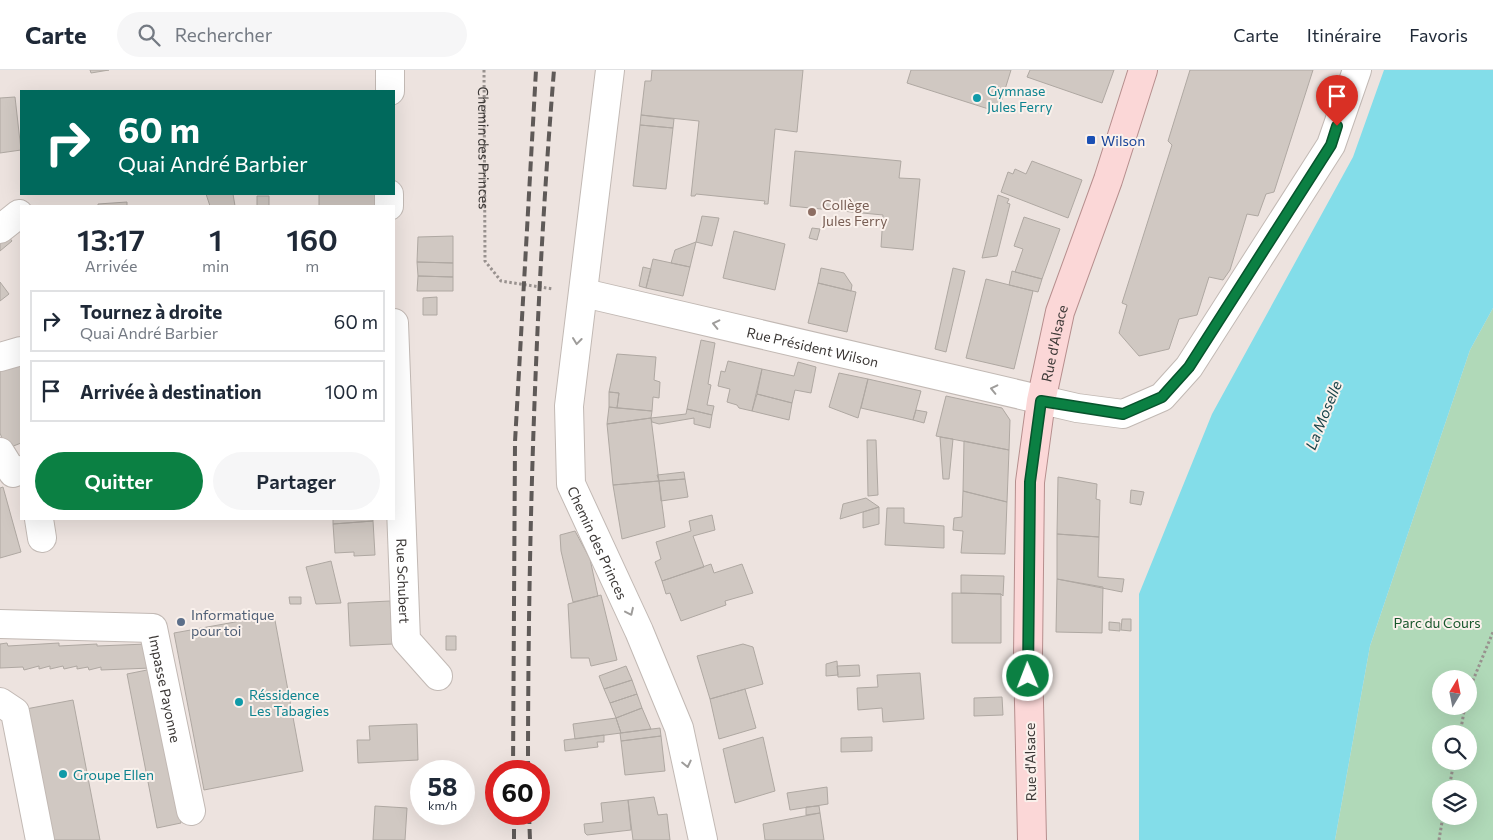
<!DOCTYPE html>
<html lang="fr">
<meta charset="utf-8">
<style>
:root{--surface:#fff;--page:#f6f6f7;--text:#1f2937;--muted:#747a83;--line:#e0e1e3;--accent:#0b8043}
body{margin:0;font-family:Commissioner,sans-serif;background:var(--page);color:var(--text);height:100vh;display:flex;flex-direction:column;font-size:19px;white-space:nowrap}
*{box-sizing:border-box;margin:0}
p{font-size:16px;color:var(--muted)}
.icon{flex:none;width:28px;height:28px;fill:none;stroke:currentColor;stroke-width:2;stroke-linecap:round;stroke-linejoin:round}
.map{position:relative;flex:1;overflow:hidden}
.drawer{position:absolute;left:20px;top:135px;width:375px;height:315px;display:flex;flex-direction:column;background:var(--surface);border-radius:0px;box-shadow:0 5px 20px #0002}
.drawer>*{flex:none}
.top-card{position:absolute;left:20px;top:20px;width:375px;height:105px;border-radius:0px;box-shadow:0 5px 20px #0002;background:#00695c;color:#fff;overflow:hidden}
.needle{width:32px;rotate:10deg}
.buttons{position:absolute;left:1432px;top:600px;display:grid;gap:10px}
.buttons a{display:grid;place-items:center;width:45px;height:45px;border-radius:50%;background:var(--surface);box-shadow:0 5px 20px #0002;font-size:25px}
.speed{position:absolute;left:410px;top:690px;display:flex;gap:10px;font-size:25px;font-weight:700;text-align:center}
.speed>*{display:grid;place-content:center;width:65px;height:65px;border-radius:50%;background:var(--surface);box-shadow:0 5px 20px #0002;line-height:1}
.speed small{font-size:12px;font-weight:400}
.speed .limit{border:8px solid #d22;background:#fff;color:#111}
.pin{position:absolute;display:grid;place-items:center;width:42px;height:42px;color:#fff;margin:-51px -21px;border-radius:50% 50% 50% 0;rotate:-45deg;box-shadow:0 0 5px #0007}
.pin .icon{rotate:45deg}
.me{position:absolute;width:55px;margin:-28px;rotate:359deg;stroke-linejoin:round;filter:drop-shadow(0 0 4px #0008)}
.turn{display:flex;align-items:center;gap:18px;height:105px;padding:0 15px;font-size:22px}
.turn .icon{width:65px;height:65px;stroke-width:2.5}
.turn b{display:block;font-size:35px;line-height:42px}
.eta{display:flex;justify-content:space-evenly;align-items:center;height:85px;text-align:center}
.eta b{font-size:30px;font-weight:600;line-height:35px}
.cta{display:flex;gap:10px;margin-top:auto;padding:10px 15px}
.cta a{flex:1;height:58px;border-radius:30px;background:var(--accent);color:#fff;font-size:20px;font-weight:600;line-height:58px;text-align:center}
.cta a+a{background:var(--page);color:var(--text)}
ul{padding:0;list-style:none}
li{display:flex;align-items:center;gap:15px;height:62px;margin:0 10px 8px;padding:0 5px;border:2px solid var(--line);border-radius:0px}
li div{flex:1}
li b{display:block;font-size:19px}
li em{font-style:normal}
header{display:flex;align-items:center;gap:30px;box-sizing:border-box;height:70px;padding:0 25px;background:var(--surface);border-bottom:1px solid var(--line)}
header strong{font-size:24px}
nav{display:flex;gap:28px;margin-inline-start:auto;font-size:18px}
.search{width:350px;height:45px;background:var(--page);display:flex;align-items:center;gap:12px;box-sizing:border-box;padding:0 18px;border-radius:28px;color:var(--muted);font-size:19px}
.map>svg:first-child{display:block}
.green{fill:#b0d9b8;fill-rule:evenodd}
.water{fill:#83dde9}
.building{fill:#d0c8c2;stroke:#afa8a2}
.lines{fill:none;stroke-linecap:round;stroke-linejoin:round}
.minor-casing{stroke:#c2b9b4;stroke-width:30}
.major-casing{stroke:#b68e8d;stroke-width:30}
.path{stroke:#98918e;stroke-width:3;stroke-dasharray:2.5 2.5;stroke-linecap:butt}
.minor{stroke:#fff;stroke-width:28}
.major{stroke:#fbd7d7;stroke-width:28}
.rail{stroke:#5f5a58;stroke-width:4;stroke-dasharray:10 5;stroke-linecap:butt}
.oneway{stroke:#9e9c9a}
.route-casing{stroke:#07532c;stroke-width:12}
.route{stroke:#0b8043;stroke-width:9}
.culture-dot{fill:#0f9aa8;stroke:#faf1ec;stroke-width:2}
.transit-dot{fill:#1a4fb4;stroke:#faf1ec;stroke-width:2}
.education-dot{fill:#8d6e63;stroke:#faf1ec;stroke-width:2}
.service-dot{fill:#5c6f8a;stroke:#faf1ec;stroke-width:2}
.labels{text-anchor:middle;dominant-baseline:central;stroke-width:4;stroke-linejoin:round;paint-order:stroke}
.culture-label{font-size:14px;fill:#0d838f;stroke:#faf1ec;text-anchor:start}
.transit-label{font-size:14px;fill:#164399;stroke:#faf1ec;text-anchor:start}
.street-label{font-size:14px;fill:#3c3836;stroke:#faf1ec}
.education-label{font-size:14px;fill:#785e54;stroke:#faf1ec;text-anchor:start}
.service-label{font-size:14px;fill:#4e5e75;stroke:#faf1ec;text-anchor:start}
.park-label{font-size:14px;fill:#18572c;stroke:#faf1ec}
.water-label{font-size:15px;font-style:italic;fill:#194349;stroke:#faf1ec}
</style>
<header>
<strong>Carte</strong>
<div class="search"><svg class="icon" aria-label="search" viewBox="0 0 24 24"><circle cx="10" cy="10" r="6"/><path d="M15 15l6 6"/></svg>Rechercher</div>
<nav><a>Carte</a><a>Itinéraire</a><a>Favoris</a></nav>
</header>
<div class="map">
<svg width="1493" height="770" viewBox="0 0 1493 770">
<rect width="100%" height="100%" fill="#ede3df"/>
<!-- green -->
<path class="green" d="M1493,238v532h-158l35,-194 100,-296zM1441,609h28v27h-28zM1441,664h28v27h-28zM1441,719h28v27h-28z"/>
<!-- water -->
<path class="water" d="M1384,0h109v238l-23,42 -100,296 -35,194h-196v-246l73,-180 141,-257z"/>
<!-- building -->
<path class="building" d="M90,0h19l-18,3z
M652,0h151l-6,62 -22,-3 -7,75h-4l1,-3 -69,-7 -1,2h-4l8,-75 -58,-6 4,-34h6z
M911,0h100l-13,42 -91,-29z
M1030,0h84l-12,33 -75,-26z
M1190,0h123l-39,122 -8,2 -8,22 -11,-2 -17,56 -7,10 -14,-3 -12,38 -18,4 -10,30 -30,7 -20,-23 8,-28 -5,-2 50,-158 -4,-4z
M15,27l6,53 -21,3v-55z
M641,45l33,4 -1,9 -33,-3z
M640,55l33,3 -7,61 -33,-3z
M795,81l106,10 -2,17 21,1 -7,71 -32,-3 2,-32 -93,-9z
M1032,91l50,19 -14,38 -67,-26 7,-20 5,2 2,-5 11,5z
M206,124h27l2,12h-25z
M319,124h56v12h-56z
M998,125l11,4 -2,4 3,1 -13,52 -15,2z
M257,126h12v10h-12z
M127,132v4h-29v-2z
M702,146l17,2 -7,28 -16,-4z
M1024,147l36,12 -18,50 -27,-7 8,-23 -9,-3z
M812,158l8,1 -3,11 -8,-2z
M4,161l8,10 -12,10v-16z
M734,161l51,13 -10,46 -52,-12z
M453,166v27l-36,-1 1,-25z
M696,172l-6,25 -19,-4 4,-13z
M653,189l37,8 -7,29 -37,-8z
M417,192l36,1v14l-35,-1z
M643,197l8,2 -5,19 -7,-2z
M821,198l23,5 8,12 -1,6 -33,-8z
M953,198l12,3 -19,81 -11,-3z
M1012,201l30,8 -4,13 -29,-7z
M418,206l35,1v14h-36z
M986,209l47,12 -19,78 -48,-11z
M0,212l9,12 -9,7z
M818,213l38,9 -9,40 -39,-9z
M437,227v18h-14v-17z
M701,270l14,3 -7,41 3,1 -4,20 7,1 -2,9 -25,-6z
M617,284l39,3 -2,23 6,2 -1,16 -6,-1 -1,14 -35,-3 2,-15 -10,-1z
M21,289v84l-15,6 -6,-16v-67z
M728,291l34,8 -10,42 -13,-3 -2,-3 -10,-3 3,-13 -12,-3 3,-15 4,1z
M798,292l18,5 -5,26 -16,-3 -3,13 -35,-9 5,-25 32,7z
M839,303l29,6 -10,39 -29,-11z
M868,309l53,12 -8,29 -52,-12z
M609,322l10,1 -2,15 -8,-1z
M757,324l35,9 -3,17 -37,-9z
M946,326l56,12 8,12 -1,30 -73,-14z
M609,337l43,4 -1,7 -44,6z
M687,339l25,6 -2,13 -16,-4v-6l-35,6 -7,-2 -1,-4 35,-4z
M916,340l11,2 -3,11 -11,-3z
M651,348l8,63 -46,4 -6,-61z
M940,367l13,2 -4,40h-6z
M867,370h9l2,55 -10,1z
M964,371l45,9 -2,52 -44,-11z
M684,402l1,7 -26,2 -2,-6z
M1058,407l39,7 -1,15 4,1 -1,37 -42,-3z
M685,409l3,18 -27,4 -2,-20z
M659,411l6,46 -43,12 -9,-54z
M3,417l18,65 -21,6v-70z
M1131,420l13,2 -3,13 -11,-2z
M963,421l44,11 -2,52 -44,-1 2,-22 -10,-1 1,-12 8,-1z
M866,428l13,9 -39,12 3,-15z
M879,437v17l-16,4v-16z
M887,438h17v15l40,3v22l-59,-3z
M712,445l3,15 -22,6 11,31 -42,14 -7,-19 6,-3 -5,-17 35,-11 -2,-10z
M333,449h40v2l-40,3z
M373,451l2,34 -21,1v-4l-19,1 -2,-29z
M575,461l15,28 8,37 -25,6 -12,-51 -1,-16z
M1057,464l42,3 -1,40 26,2 -2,13 -65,-13z
M331,491l10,42 -25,1 -10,-37z
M711,494l3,9 28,-9 11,29 -28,8 1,4 -45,16 -11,-28 -4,1 -4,-13z
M961,505l43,1 -1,20 -2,-2 -40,-1z
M1057,509l46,8 -1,46 -46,-1z
M952,523l49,1v49h-49z
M601,525l16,65 -26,6 -2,-8h-18l-3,-54z
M289,527h12v7h-11z
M390,531l3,43 -43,2 -2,-43z
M274,545l29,156 -99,19 -30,-157z
M1122,549h9v12l-10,-1z
M1109,552l11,1v8l-11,-1z
M446,566h10v14h-10z
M7,573l1,3 51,-3v3l38,-2v2l50,-2 4,24 -50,2v-3l-12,3 -1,-3 -11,2v-3l-13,3 -1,-3 -13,3v-3l-11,3v-3l-15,4 -1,-3 -23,1v-24z
M743,574l10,3 10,37 -53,15 -13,-43z
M837,591l1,14 -12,1v-12z
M859,595l1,11 -22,1 -1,-11z
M626,596l6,14 -28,9 -5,-13z
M152,599l29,154 -24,5 -30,-154z
M920,603l4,46 -41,3 -1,-14 -24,2 -1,-22 21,-1 -1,-12z
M632,610l5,14 -27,9 -6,-14z
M745,619l11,39 -37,11 -9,-40z
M637,624l5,14 -26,10 -6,-15z
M1002,627l1,18 -29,1v-18z
M73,630l27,140h-48l-26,-131z
M642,638l9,21 -30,4 -5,-15z
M616,648l5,15 -46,6 -2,-15z
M417,654l1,36 -60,3 -1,-23h13l-1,-14z
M660,658l1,8 -40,5 -1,-8z
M604,665v7h-7l1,5 -33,4 -1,-11z
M661,666l4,35 -40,4 -4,-34z
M763,667l12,54 -40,12 -12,-54z
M872,667v14l-31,1v-14z
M827,717l1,17 -38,6 -3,-17z
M654,727l4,18 9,-1 3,26h-37l-5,-40z
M628,730l3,30 -44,5 -2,-2 -1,-9 19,-2 -2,-19z
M375,736l32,2 -2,32h-32z
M819,736l1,7 -14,2v-8z
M820,743l4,27h-59l-2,-16z"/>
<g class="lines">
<defs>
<g id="minor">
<path id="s2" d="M610,0l-41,336 2,78 68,147 40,97 24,112"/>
<path d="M390,21v-21"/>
<path d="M389,124v12"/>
<path d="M0,159l19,-15"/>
<path id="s3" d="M584,223l493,115 46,6 39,-17 27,-30 142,-222 26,-75"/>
<path id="s4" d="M394,253l12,317 32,36"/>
<path d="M0,287l21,-6"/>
<path d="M0,382l13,21 8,-3"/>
<path d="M39,449l3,19"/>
<path id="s5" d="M0,554l153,4 38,183"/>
<path d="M0,632l15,10 25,128"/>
</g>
<g id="major">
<path id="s6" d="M1032,770l-4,-183 2,-175 11,-81 19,-89 48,-132 35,-110"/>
</g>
</defs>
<!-- minor casing -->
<use href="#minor" class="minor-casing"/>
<!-- major casing -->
<use href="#major" class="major-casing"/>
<!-- path -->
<g class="path">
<path id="s1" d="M484,0l1,191 16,20 52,8"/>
<path d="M1469,620l24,-58"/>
<path d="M1460,664l5,-28"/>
<path d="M1449,719l5,-28"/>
<path d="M1439,770l4,-24"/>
</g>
<!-- minor -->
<use href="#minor" class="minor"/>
<!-- major -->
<use href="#major" class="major"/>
<!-- rail -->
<path class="rail" d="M513,701l2,-329 21,-372
M528,701c0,-234 7,-468 26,-701
M514,744v26
M529,744l1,26"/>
</g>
<!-- one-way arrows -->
<defs><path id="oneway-chevron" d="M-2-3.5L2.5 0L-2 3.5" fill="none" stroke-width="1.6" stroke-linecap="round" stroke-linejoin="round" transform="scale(1.25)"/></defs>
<g class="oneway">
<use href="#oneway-chevron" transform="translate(716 254) rotate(-167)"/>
<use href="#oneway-chevron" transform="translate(577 271) rotate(97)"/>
<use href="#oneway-chevron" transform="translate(994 319) rotate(-167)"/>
<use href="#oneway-chevron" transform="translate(630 542) rotate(65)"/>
<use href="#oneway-chevron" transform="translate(687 694) rotate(77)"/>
</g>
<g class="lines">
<defs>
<path id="route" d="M1028,606l2,-194 11,-81 82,13 39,-17 27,-30 142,-222 6,-19"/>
</defs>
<!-- route casing -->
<use href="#route" class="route-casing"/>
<!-- route -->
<use href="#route" class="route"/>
</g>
<!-- markers -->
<g class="culture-dot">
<circle cx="977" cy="28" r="5"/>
<circle cx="239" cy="632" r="5"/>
<circle cx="63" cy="704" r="5"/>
</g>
<rect class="transit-dot" x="1086" y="65" width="10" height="10" rx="2.5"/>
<circle class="education-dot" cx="812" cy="142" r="5"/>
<circle class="service-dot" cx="181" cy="552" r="5"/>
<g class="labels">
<!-- culture labels -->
<g class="culture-label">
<text x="987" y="20">Gymnase<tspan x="987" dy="16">Jules Ferry</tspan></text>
<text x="249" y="624">Réssidence<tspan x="249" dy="16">Les Tabagies</tspan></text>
<text x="73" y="704">Groupe Ellen</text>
</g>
<!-- transit labels -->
<g class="transit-label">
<text x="1101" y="70">Wilson</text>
</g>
<!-- street labels -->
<g class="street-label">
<text stroke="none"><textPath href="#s1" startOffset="78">Chemin des Princes</textPath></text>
<text stroke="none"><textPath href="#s6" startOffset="499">Rue d'Alsace</textPath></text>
<text stroke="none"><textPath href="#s3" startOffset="235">Rue Président Wilson</textPath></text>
<text stroke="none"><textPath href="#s2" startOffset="481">Chemin des Princes</textPath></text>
<text stroke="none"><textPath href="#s4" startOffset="258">Rue Schubert</textPath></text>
<text stroke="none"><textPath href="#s5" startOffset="215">Impasse Payonne</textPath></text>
<text transform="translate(1030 692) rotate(-91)">Rue d'Alsace</text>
</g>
<!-- education labels -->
<g class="education-label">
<text x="822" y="134">Collège<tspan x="822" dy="16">Jules Ferry</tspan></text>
</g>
<!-- service labels -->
<g class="service-label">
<text x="191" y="544">Informatique<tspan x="191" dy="16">pour toi</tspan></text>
</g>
<!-- park labels -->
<g class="park-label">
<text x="1437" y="552">Parc du Cours</text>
</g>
<!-- water labels -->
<g class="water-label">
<text transform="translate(1323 345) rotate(-68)">La Moselle</text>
</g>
</g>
</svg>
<div class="buttons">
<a><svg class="needle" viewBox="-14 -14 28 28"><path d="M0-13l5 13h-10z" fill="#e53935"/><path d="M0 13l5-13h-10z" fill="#747a83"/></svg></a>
<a><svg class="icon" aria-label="search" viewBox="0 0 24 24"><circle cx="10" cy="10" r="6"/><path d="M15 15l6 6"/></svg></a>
<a><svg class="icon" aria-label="layers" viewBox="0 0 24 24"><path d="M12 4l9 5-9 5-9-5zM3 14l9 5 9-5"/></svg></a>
</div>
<div class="speed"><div>58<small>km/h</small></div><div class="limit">60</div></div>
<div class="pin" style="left:1337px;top:56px;background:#d93025"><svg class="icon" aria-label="arrive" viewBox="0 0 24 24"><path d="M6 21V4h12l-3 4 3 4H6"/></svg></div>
<svg class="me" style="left:1028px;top:606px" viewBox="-20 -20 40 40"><circle r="17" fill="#0b8043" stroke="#fff" stroke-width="3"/><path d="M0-11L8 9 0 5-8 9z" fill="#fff"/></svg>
<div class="top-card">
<div class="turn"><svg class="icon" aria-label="right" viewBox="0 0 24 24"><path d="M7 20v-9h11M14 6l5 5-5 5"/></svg><div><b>60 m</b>Quai André Barbier</div></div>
</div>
<section class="drawer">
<div class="eta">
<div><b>13:17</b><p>Arrivée</p></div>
<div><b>1</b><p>min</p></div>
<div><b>160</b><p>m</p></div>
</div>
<ul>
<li><svg class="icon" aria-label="right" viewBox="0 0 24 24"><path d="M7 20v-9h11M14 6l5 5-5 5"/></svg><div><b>Tournez à droite</b><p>Quai André Barbier</p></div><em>60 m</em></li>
<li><svg class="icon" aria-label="arrive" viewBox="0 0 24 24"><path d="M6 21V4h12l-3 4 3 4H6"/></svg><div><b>Arrivée à destination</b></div><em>100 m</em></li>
</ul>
<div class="cta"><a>Quitter</a><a>Partager</a></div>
</section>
</div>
